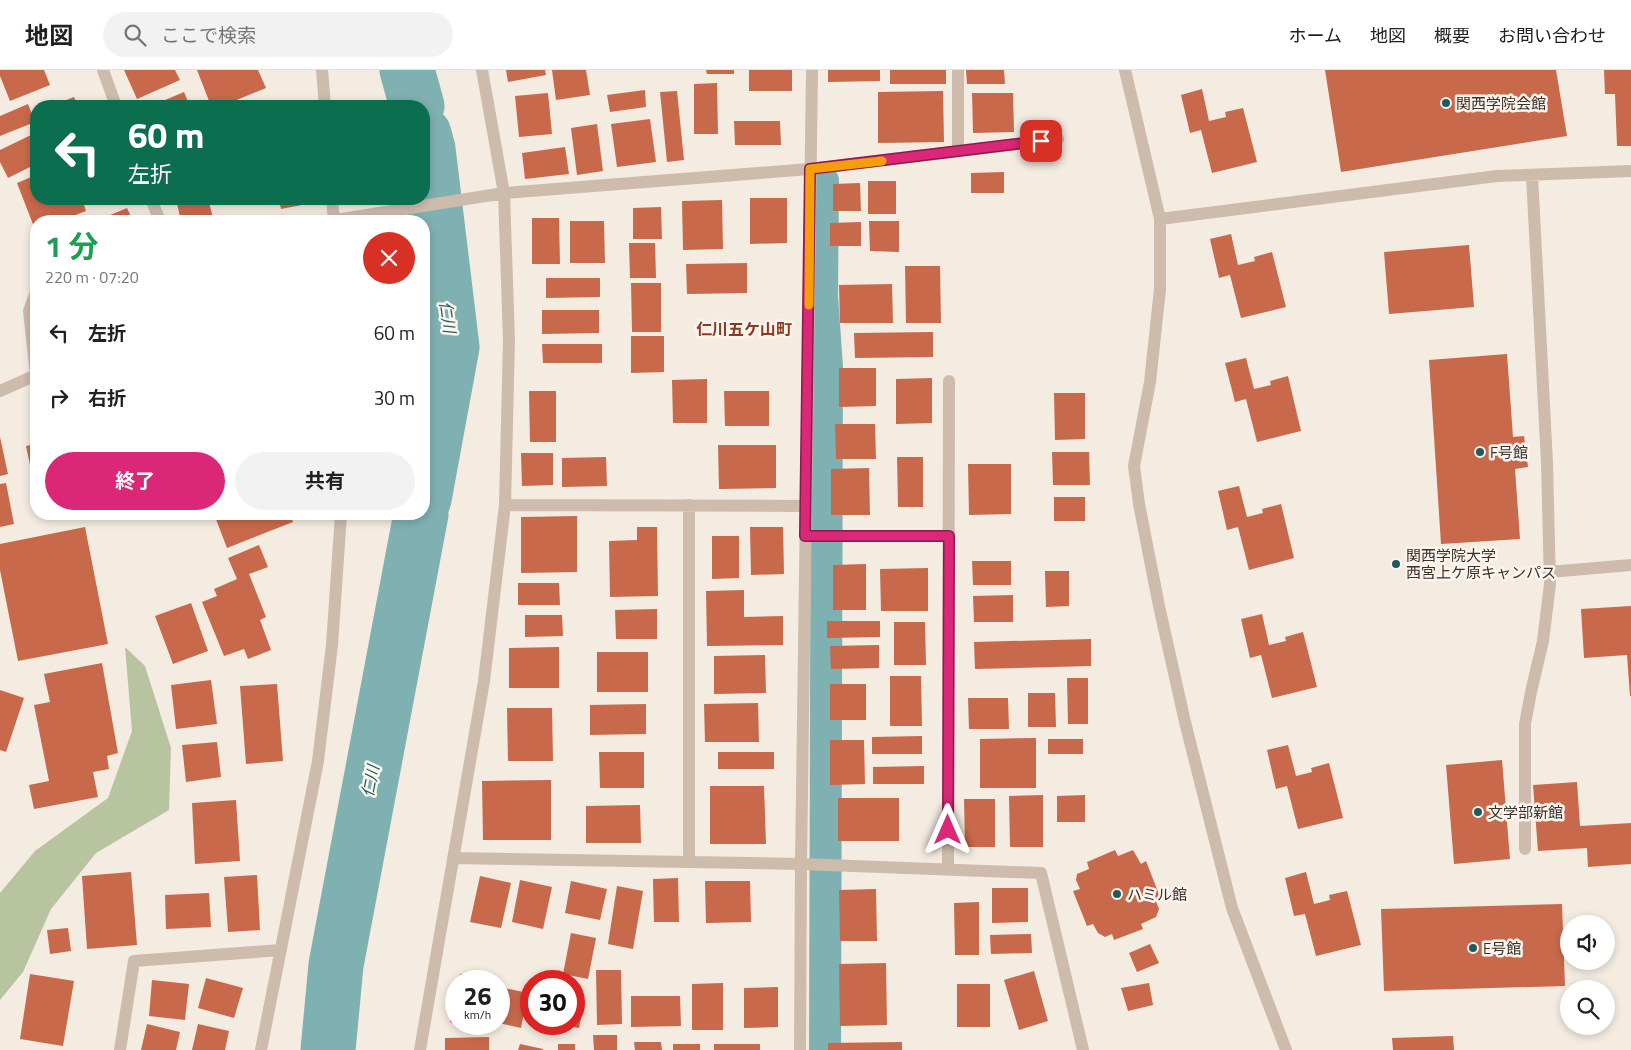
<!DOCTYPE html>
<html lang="ja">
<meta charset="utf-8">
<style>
:root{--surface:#fff;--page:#f2f2f2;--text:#202124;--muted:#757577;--line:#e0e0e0;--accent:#db2777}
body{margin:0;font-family:"Titillium Web","Noto Sans JP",sans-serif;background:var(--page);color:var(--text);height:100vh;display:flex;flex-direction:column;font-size:19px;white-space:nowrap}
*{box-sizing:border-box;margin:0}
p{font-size:16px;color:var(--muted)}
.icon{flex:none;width:28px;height:28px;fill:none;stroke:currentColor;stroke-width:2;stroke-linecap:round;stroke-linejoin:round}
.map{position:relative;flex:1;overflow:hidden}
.side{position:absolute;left:30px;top:145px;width:400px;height:305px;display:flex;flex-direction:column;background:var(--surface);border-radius:20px;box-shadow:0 2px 8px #0003}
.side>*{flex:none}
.top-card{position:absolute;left:30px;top:30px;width:400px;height:105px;border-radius:20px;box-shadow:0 2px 8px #0003;background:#0b6e4f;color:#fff;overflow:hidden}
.fabs{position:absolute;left:1560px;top:845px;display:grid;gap:10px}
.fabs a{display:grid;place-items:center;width:55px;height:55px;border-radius:50%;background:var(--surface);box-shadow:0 2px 8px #0003;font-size:25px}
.speed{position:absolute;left:445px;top:900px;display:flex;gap:10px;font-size:25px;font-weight:700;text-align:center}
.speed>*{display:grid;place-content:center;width:65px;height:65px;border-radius:50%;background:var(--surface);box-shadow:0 2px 8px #0003;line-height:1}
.speed small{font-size:12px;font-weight:400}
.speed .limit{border:8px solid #d22;background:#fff;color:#111}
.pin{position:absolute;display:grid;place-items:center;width:42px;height:42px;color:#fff;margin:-21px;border-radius:10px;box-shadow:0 2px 8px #0006}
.me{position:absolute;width:55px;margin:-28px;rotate:0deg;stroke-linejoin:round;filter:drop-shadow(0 0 4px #0008)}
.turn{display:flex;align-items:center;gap:18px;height:105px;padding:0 15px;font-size:22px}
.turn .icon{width:65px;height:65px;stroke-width:2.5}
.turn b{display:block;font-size:35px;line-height:42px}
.round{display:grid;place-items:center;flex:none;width:52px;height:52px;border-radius:26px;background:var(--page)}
.summary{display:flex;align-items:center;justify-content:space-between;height:85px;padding:0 15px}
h1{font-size:30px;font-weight:700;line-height:38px;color:#1e9e55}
.action{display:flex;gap:10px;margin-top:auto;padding:10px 15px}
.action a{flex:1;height:58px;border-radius:30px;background:var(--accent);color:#fff;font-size:20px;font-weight:700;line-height:58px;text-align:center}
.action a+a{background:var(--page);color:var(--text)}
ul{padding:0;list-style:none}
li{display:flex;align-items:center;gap:15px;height:65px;padding:0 15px}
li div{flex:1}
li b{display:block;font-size:19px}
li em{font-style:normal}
header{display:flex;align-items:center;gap:30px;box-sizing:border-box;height:70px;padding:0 25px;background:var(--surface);border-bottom:1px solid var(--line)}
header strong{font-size:24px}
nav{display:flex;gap:28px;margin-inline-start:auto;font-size:18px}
.search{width:350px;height:45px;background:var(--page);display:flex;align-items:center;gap:12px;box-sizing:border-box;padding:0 18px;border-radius:28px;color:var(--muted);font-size:19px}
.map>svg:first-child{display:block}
.green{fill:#b8c4a0}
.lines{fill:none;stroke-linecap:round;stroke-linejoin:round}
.canal{stroke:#7fb0b2;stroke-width:32}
.river{stroke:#7fb0b2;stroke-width:55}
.building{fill:#c8694b}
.minor{stroke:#cdbbac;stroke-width:12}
.route-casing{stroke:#8e194d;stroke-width:12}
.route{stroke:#db2777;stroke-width:9}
.slow{stroke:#f59e0b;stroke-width:9}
.poi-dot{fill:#1f5a5e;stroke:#fbf5ee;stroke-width:2}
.labels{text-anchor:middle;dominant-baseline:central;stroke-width:5;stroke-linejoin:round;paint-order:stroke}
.poi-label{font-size:15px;fill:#3b302b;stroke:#fbf5ee;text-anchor:start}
.water-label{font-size:16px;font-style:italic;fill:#1f5a5e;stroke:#fbf5ee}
.neighbourhood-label{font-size:16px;font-weight:bold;fill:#8c3b22;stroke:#fbf5ee}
</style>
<header>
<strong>地図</strong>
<div class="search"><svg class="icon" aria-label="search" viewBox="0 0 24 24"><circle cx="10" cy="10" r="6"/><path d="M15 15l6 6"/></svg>ここで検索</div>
<nav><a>ホーム</a><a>地図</a><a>概要</a><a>お問い合わせ</a></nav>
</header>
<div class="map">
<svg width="1631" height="980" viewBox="0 0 1631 980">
<rect width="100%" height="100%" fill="#f4ebe1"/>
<!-- green -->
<path class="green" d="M125,577l20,19 26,82 -2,62 -73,43 -45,56 -28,63 -23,28v-107l35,-42 73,-53 24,-67z"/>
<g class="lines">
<!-- canal -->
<path class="canal" d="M823,111l-1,115 5,71 -2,683"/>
<!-- river -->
<path class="river" d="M407,0l10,36
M424,64l4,15 24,198 -28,152
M328,980l8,-85 85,-451"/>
</g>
<!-- building -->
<path class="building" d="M0,0h44l6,15 -40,16 -10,-25z
M124,0h51l5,10 -43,19z
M197,0h61l8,18 -44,18h-11z
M506,0h39l1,5 -38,7z
M552,0h34l4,25 -34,5z
M706,0h28v4h-27z
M749,0h43v21h-43z
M828,0h52v11l-52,1z
M890,0h56v14h-56z
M966,0h38l1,14h-38z
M1325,0h231l11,66 -226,36z
M1604,0h27v76h-14l-2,-52h-10z
M717,13l1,51h-24v-50z
M1202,19l7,32 17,-4 -1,-5 18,-4 14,54 -45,11 -11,-43 -11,3 -9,-38z
M645,20l1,17 -36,5 -3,-17z
M677,21l7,69 -17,2 -7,-70z
M943,21l1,51 -66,1v-51z
M184,22l6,14h-39z
M548,23l4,41 -33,3 -4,-41z
M972,23h41l1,39 -41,1z
M74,27l4,9h-27z
M28,34l7,18 -35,14v-20z
M650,49l6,43 -39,5 -6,-43z
M734,51h46l1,24h-46z
M597,54l6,47 -26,4 -6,-47z
M31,65l5,10v19l-28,14 -8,-16v-12z
M565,77l4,27 -44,5 -3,-26z
M1004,102v21h-33v-20z
M36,105v24h46l4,12 -26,10h-24v11l-19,-49z
M868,111h28v33h-28z
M860,113l1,28h-28v-27z
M750,128h37v45l-37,1z
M176,129h32l6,22h-33z
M279,129h32l1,4 -31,6z
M722,130l1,49 -40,1 -1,-49z
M661,137l1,32h-29v-31z
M127,138l6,13h-37z
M532,148h27l1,46h-28z
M570,151h34l1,42h-35z
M869,151h30v31l-29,-1z
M861,152v24h-31v-23z
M1231,164l7,31 17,-4 -1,-4 18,-5 14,55 -45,11 -11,-43 -11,3 -9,-39z
M629,173h26l1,35h-26z
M1469,175l5,62 -85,7 -5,-62z
M747,193v30l-60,1 -1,-30z
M905,196h35l1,57h-35z
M546,208h54v19l-54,1z
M631,213h30v49h-29z
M892,214l1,39h-53l-1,-38z
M542,240h57v23l-57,1z
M933,262v25l-78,1 -1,-25z
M631,266h33v36l-33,1z
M542,274h60v19h-59z
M1507,284l6,83 11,-1 4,31 -13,2 5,70 -79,5 -12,-184z
M1246,288l8,31 17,-4 -1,-4 18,-5 13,55 -44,11 -11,-43 -11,3 -10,-39z
M839,298h37v38l-37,1z
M932,308v45l-36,1v-45z
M707,309v44h-34l-1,-43z
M529,321h27v51h-26z
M724,321h45v35h-44z
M1054,323h31v46l-30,1z
M835,354h40l1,35h-40z
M0,367l8,37 -8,2z
M36,374v44h-1l-9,-42z
M718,375h58v43l-57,1z
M1052,382h37l1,33h-37z
M521,383h32v32l-31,1z
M606,387l1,29 -45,1v-29z
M897,387h26v50h-25z
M968,394h43v50l-42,1z
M869,398l1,47h-39v-46z
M6,413l8,41 -14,3v-43z
M1239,416l8,31 16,-4 -1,-4 19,-5 13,54 -45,12 -11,-43 -11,3 -9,-39z
M1054,427h31v24h-31z
M214,444h76l3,8 -66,26z
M577,446v56l-56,1v-56z
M85,457l23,117 -90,17 -18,-91v-26z
M637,457h20l1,69 -48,1 -1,-56 28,-1z
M750,457h33l1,47 -33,1z
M712,466h27v42l-27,1z
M259,475l9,22 -19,7 17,43 -6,3 11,30 -23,9 -4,-10 -20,7 -22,-54 15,-6 -3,-7 23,-10 -9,-21z
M972,491h39v24h-38z
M866,494v46h-33v-45z
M928,498v43h-47l-1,-42z
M1045,501h24v35l-23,1z
M518,513h41l1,22h-42z
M744,520v27l39,-1v29l-76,1 -1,-55z
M1013,525v27h-39l-1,-26z
M191,533l17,48 -35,13 -18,-48z
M1631,536v90h-1l-3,-41 -43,3 -3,-49z
M657,539v30h-41l-1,-29z
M1262,544l7,31 17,-4 -1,-4 18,-5 14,55 -45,11 -11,-43 -11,3 -9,-39z
M525,545h37l1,21 -38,1z
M827,551h53v16l-53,1z
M894,552h31l1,43h-32z
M1091,569v27l-116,3 -1,-27z
M879,575v23l-48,1 -1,-23z
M559,577v41h-50v-40z
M597,582h51v40h-51z
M765,585l1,38 -52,1v-38z
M102,593l16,90 -11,3 2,13 -16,3 5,25 -64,12 -5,-24 20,-4 -15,-76 16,-3 -6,-28z
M890,606h31l1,50h-32z
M1067,608h21v46h-20z
M211,610l6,44 -41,5 -5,-44z
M277,614l6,77 -37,3 -6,-78z
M830,614h36v36h-36z
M0,620l24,8 -18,54 -6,-2z
M1028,623h27l1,34h-28z
M968,628h40l1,31h-40z
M758,633l1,39h-54l-1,-38z
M646,634v30l-56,1v-30z
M507,638h45l1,53h-45z
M922,666v18h-50v-17z
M1036,668v50h-56v-49z
M1048,669h35v15h-35z
M830,670h34l1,44 -35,1z
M217,672l4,35 -35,5 -4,-37z
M1288,675l8,31 16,-4 -1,-4 18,-5 14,55 -45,11 -11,-43 -11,3 -9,-39z
M599,682h45v36h-44z
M718,682h56v17h-56z
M1502,690l8,99 -56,5 -8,-99z
M924,696v18h-51v-17z
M551,710v60h-68l-1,-59z
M1577,712l3,44 51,-3v41l-43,3 -1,-19 -49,3 -5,-66z
M710,716h54l2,58h-56z
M1043,725v52h-33l-1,-51z
M1085,725v27h-28v-26z
M838,728h61v43h-61z
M964,729h31v48h-30z
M236,730l4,61 -45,3 -3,-61z
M640,735l1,38h-55v-37z
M1115,780l3,6 15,-6 8,14 5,-3 14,36 -5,2 4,10 -3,8 -15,7 2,5 -29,11 -2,-6 -7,3 -7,-4 -5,-9 -6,2 -14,-35 7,-2 -4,-9 1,-6 12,-5 -2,-7z
M131,802l6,73 -50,4 -5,-73z
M1306,802l8,32 16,-4 -1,-5 18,-4 14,54 -45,11 -11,-42 -11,2 -9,-38z
M257,805l3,55 -32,2 -4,-55z
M480,806l31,7 -10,45 -31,-6z
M678,808l1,44h-25l-1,-43z
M520,810l32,7 -9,42 -31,-7z
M571,811l36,8 -7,31 -35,-7z
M705,811h45l1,41 -45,1z
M617,816l26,5 -10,58 -25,-5z
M992,818h36v34l-36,1z
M876,819l1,52h-37l-1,-51z
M209,823l2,34 -45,2 -1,-34z
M979,832v53h-24l-1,-52z
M1562,834l3,82 -181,5 -3,-82z
M68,858l3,23 -21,3 -3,-24z
M571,863l25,5 -8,41 -25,-5z
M1031,864l1,19 -41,1 -1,-19z
M1150,874l9,19 -22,9 -8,-19z
M886,893l1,62 -47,1 -1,-62z
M596,900h25l1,54 -25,1z
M1034,901l14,50 -29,9 -15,-50z
M30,904l44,7 -11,65 -43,-7z
M460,904l23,5 -1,2h-23z
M206,908l37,10 -9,30 -36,-10z
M152,910l37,4 -4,36 -36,-4z
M723,913v47h-31v-46z
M1149,913l4,22 -25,6 -7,-23z
M957,914h33v43h-33z
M499,917l29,6 -7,35 -22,-5z
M778,917v40l-34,1v-40z
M631,926h49l1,30 -50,1z
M455,928h1v26l-6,-2z
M574,930l10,2 -5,26 -18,-3 13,-1z
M147,954l33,8 -4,18h-35z
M198,954l31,7 -4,19h-33z
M593,965h24v15h-23z
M1453,966l1,14h-61l-1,-12z
M489,967v13h-44v-12z
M634,972h27l1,8h-27z
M902,972v8h-74v-7z
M520,974l23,5v1h-25z
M558,974h17v6h-17z
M673,974h27v6h-27z
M714,974h46v6h-46z"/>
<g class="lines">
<!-- minor -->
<path class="minor" d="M103,0l13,36
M322,0l3,36
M1125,0l35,149v70l-10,93 -16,84 5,38 20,102 26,116 47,186 54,142
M958,81v-81
M151,129l9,22
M332,129l2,22
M1160,149l337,-43 134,-5
M329,151l175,-28 306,-24 248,-30
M0,321l36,-16 -7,-64 7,-19
M505,435l301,1
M689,435v357
M805,466h144
M1549,502l82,-7
M1525,779v-125l6,-32 12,-51 7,-57 -3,-121 -15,-288
M453,788l348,6 240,9 42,177
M948,799l1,-488
M120,980l14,-89 147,-11
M261,980l57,-289 14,-116 9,-131
M420,980l64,-369 21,-176 4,-165 -5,-147 -22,-123
M800,980l1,-186 11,-794"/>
</g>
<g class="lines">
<defs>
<path id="route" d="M948,760l1,-294h-144l5,-367 231,-28"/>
</defs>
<!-- route casing -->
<use href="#route" class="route-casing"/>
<!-- route -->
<use href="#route" class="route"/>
<!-- slow -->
<path class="slow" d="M809,235l1,-136 72,-8"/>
</g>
<!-- markers -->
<g class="poi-dot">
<circle cx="1446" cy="33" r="5"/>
<circle cx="1480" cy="382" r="5"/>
<circle cx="1396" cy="494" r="5"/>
<circle cx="1478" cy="742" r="5"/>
<circle cx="1117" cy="824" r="5"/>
<circle cx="1473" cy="878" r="5"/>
</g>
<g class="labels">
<!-- poi labels -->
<g class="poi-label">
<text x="1456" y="33">関西学院会館</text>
<text x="1490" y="382">F号館</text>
<text x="1406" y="485">関西学院大学<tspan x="1406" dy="17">西宮上ケ原キャンパス</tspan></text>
<text x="1488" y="742">文学部新館</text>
<text x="1127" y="824">ハミル館</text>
<text x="1483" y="878">E号館</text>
</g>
<!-- water labels -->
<g class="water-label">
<text transform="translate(448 247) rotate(82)">仁川</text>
<text transform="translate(370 711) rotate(-79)">仁川</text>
</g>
<!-- neighbourhood labels -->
<g class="neighbourhood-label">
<text x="744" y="259">仁川五ケ山町</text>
</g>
</g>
</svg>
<div class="fabs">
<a><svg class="icon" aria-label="sound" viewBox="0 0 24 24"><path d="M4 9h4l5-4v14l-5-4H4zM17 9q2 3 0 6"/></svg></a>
<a><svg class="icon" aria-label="search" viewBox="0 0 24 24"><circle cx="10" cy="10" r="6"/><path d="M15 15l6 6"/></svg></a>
</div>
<div class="speed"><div>26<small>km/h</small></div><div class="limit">30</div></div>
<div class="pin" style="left:1041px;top:71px;background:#d93025"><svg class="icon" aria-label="arrive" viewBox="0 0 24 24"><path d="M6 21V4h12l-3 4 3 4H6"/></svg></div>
<svg class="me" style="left:948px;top:760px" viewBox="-20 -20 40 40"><path d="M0-17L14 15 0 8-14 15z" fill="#db2777" stroke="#fff" stroke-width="4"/></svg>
<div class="top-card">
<div class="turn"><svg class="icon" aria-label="left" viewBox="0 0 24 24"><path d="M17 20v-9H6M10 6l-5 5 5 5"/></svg><div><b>60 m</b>左折</div></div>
</div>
<section class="side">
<div class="summary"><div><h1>1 分</h1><p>220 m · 07:20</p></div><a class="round" style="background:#d93025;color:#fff"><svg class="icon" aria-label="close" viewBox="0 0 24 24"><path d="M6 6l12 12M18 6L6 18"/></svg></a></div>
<ul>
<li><svg class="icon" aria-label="left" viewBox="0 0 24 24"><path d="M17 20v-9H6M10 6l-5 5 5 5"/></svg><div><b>左折</b></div><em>60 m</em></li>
<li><svg class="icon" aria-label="right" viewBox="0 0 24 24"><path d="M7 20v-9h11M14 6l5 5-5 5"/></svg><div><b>右折</b></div><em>30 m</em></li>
</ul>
<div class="action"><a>終了</a><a>共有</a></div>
</section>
</div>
